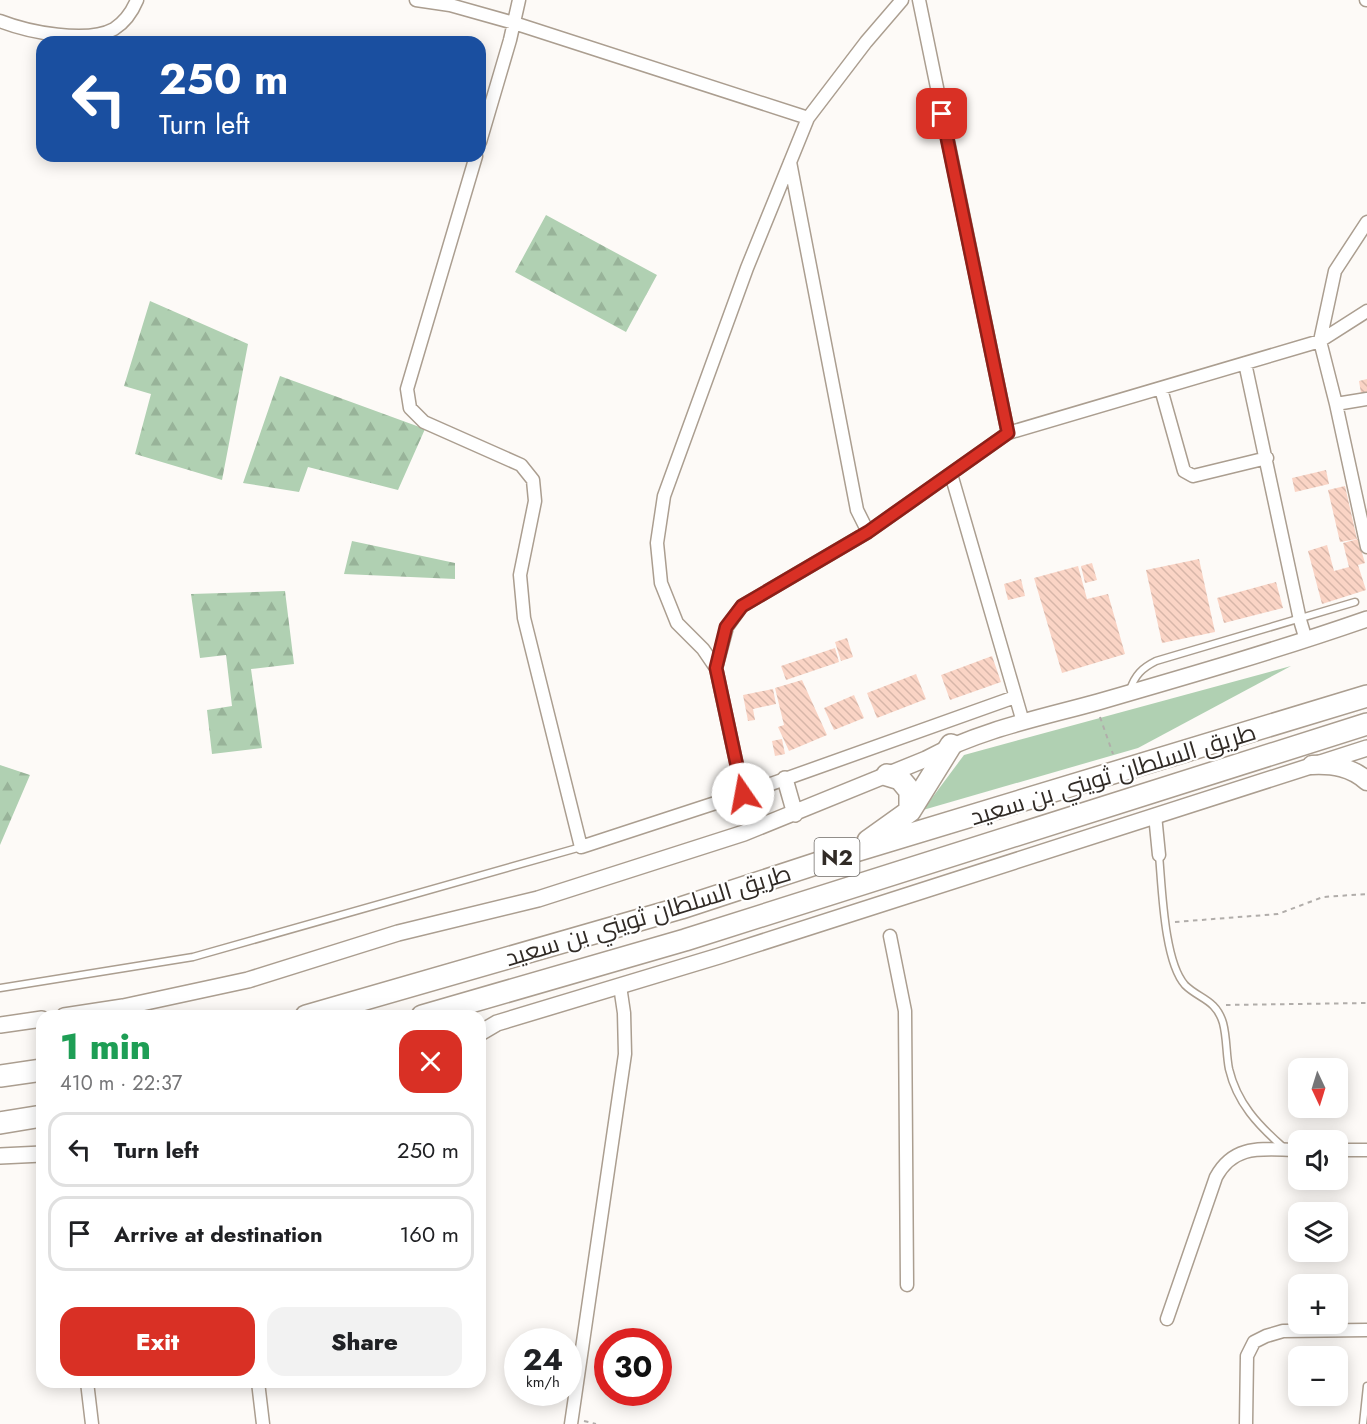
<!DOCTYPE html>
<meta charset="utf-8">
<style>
:root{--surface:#fff;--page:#f2f2f2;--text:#202124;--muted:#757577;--line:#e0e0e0;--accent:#d93025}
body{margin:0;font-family:Jost,Cairo,sans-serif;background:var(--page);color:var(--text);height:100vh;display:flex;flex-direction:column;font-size:22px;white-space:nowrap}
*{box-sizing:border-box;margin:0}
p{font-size:20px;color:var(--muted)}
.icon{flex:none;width:33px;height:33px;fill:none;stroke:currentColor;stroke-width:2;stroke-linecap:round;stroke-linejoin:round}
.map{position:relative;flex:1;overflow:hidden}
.drawer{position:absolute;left:36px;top:1010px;width:450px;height:378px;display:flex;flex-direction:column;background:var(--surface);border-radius:18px;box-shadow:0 3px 15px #0003}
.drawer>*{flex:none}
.hud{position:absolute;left:36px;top:36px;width:450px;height:126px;border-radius:18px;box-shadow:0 3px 15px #0003;background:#1a4fa0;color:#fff;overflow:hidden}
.needle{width:39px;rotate:176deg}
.fabs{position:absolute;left:1288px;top:1058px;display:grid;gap:12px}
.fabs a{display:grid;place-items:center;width:60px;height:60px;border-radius:12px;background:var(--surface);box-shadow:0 3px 15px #0003;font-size:30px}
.speed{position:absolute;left:504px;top:1328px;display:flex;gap:12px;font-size:30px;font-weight:700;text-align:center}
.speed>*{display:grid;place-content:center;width:78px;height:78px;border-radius:50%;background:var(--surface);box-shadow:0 3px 15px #0003;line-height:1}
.speed small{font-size:15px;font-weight:400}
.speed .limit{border:9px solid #d22;background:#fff;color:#111}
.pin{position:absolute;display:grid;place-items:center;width:51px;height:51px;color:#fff;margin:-26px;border-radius:12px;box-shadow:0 3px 9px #0006}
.me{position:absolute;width:66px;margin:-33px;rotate:348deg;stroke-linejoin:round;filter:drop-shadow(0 0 4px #0008)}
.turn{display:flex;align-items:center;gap:21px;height:126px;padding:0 24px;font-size:27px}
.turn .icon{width:78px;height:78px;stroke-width:2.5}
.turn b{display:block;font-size:42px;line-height:51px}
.round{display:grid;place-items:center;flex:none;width:63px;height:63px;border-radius:18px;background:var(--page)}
.overview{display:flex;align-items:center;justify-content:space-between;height:102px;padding:0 24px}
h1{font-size:36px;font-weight:800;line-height:45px;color:#1e9e55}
.cta{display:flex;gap:12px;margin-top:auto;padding:12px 24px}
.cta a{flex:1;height:69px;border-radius:18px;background:var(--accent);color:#fff;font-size:24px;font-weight:800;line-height:69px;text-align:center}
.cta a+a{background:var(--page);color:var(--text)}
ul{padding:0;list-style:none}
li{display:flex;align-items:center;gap:18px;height:75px;margin:0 12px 9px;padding:0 12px;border:3px solid var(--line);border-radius:18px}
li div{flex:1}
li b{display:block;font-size:22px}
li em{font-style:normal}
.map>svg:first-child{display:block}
.grass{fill:#b0d0b2}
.forest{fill:url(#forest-firs)}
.building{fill:url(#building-back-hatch)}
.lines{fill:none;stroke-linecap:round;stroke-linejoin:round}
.service-casing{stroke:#ab9e90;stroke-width:9}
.minor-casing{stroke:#ab9e90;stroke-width:15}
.tertiary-casing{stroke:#ab9e90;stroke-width:18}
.secondary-casing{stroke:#ab9e90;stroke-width:21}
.trunk-casing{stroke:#ab9e90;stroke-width:24}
.path{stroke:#b1adaa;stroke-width:2;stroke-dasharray:4.5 4.5;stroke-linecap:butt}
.service{stroke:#fff;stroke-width:6}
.minor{stroke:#fff;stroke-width:12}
.tertiary{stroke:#fff;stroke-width:15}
.secondary{stroke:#fff;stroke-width:18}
.trunk{stroke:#fff;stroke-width:21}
.route-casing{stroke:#8d1f18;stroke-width:15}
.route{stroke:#d93025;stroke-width:10}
.labels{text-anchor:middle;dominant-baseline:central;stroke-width:4.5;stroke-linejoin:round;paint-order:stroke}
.shield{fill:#fff;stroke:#6f6b67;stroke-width:1.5}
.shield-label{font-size:22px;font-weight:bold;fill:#312b26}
.street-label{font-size:24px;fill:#312b26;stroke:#fff}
</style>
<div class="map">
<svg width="1367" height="1424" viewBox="0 0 1367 1424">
<defs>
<pattern id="forest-firs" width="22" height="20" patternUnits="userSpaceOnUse" patternTransform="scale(1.5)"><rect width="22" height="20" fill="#b0d0b2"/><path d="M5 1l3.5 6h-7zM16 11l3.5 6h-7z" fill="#98b399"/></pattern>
<pattern id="building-back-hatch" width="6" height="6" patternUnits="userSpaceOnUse" patternTransform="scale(1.5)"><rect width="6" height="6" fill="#fad4c5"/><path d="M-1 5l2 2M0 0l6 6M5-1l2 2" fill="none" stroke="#d7b6a9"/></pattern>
</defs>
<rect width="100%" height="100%" fill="#fdfaf7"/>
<!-- grass -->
<path class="grass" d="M1291,666l-153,82 -215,62 41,-55z"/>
<!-- forest -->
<path class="forest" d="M546,215l111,60 -31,57 -111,-60z
M150,301l98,43 -26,136 -87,-26 16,-60 -27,-8z
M280,376l145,53 -27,61 -90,-23 -9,25 -56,-9z
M352,541l103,22v16l-111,-5z
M285,591l9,73 -43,5 11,79 -50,6 -5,-44 25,-4 -6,-51 -26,3 -9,-64z
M0,765l30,10 -30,70z"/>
<!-- building -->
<path class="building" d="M1367,379v13l-6,1 -2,-12z
M1326,470l3,14 -34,8 -3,-14z
M1345,486l12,53 -17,3 -12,-52z
M1358,539l7,24 -7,2 8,25 -44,14 -14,-53 19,-6 7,26 15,-4 -6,-24z
M1199,559l16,73 -53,11 -16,-73z
M1092,563l5,17 -12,3 -4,-17z
M1078,566l9,33 21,-5 17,60 -63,19 -28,-95z
M1021,579l4,17 -17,4 -4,-16z
M1276,582l7,26 -59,15 -7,-25z
M847,638l6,19 -12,4 -6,-19z
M835,648l4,14 -53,18 -5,-14z
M992,656l9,26 -51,18 -9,-25z
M916,674l10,25 -49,19 -10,-25z
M802,680l25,55 -38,16 -11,-24 6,-2 -9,-37z
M773,689l3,15 -23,5 2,11 -7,1 -5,-26z
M854,695l10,23 -30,12 -10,-22z
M782,739l3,15 -10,2 -3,-15z"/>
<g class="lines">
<defs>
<path id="service" d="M1130,690c5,-15 12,-22 26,-29l199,-59
M1159,855c3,32 5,107 26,130 14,14 31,14 38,38 4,15 3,31 6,46 8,34 29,56 54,78
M0,988l193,-31 388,-110
M1363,1424l4,-38"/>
<path id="minor" d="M416,0l34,5 64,18 294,95
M919,0l89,433
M1366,0h1
M0,21c28,11 87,23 114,8 11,-7 18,-17 23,-29
M480,142l30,-102 9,-40
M476,156l-69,233 3,19 14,14 97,43 12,15 2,21 -15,74 4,43 57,229 162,-53 272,-97
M790,162l67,348 11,22
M1367,222l-32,49 -15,70 16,63 31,143
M1245,363l55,257 6,20
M1161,389l23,82 9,5 74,-18
M1336,404l31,-5
M951,474l72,248
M716,668l11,-41 15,-21 126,-74 140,-99 312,-92 47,-30
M743,794l-27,-126 -13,-19 -26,-26 -16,-40 -4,-40 7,-47 83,-228 61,-150 58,-76 36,-42
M1155,815l4,40
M890,936l15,75 2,274
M1338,1150h29
M1167,1319l49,-142c19,-35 49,-27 83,-27
M87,1382l5,42
M258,1382l5,42
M571,1424l54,-370 -1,-41 -4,-27
M1246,1424l1,-68 7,-14 12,-6 17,-5 84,-1"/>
<path id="tertiary" d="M785,779l10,35
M64,1016l59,-9 125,-27 150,-47 140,-34 206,-66 182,-74c53,-29 114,-41 172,-57 90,-26 180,-52 269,-83
M0,1025l42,-6
M480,1033l17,-10 222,-67 648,-208
M0,1156l42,-2"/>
<path id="secondary" d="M1312,765c21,-1 39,2 55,16"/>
<path id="trunk" d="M887,775l13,4 10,12v20
M868,841l42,-30 41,-66
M306,1016l375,-108 171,-56 515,-156
M422,1016l263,-76 682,-216
M0,1076l42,-6
M0,1123l42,-7"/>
</defs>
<!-- service casing -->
<use href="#service" class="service-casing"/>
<!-- minor casing -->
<use href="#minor" class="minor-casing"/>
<!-- tertiary casing -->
<use href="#tertiary" class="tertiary-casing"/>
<!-- secondary casing -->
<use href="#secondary" class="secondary-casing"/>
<!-- trunk casing -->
<use href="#trunk" class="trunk-casing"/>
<!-- path -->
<path class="path" d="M1100,717l13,37
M1175,922l103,-8 45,-17 44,-3
M1226,1005l141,-2
M584,1421l12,3"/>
<!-- service -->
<use href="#service" class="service"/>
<!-- minor -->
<use href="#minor" class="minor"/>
<!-- tertiary -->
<use href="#tertiary" class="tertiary"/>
<!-- secondary -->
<use href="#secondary" class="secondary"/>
<!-- trunk -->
<use href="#trunk" class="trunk"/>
</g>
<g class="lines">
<defs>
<path id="route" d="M743,794l-27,-126 10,-41 16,-21 126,-74 140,-99 -66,-319"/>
</defs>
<!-- route casing -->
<use href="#route" class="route-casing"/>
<!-- route -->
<use href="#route" class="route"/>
</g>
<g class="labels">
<!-- shield labels -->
<rect class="shield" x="814.5" y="838" width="45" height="38" rx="4.5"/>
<g class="shield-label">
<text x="837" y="857">N2</text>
</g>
<!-- street labels -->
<g class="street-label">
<text transform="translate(1113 774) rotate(-17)">طريق السلطان ثويني بن سعيد</text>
<text transform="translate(648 915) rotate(-17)">طريق السلطان ثويني بن سعيد</text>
</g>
</g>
</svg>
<div class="fabs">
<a><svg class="needle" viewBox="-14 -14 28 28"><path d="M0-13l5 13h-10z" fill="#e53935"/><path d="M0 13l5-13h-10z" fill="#757577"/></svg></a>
<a><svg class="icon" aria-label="sound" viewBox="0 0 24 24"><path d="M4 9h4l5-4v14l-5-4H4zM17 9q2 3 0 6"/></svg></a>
<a><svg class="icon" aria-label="layers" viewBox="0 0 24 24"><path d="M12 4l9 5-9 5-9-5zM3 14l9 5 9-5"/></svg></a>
<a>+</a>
<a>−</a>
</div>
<div class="speed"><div>24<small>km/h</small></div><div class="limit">30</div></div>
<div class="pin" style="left:942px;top:114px;background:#d93025"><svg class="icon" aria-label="arrive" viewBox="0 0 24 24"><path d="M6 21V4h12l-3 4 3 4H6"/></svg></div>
<svg class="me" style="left:743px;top:794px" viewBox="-20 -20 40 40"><circle r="19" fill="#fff"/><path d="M0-13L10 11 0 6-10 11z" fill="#d93025"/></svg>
<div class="hud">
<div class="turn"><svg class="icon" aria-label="left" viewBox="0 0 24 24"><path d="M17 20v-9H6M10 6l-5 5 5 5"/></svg><div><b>250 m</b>Turn left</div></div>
</div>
<section class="drawer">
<div class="overview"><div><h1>1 min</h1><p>410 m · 22:37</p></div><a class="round" style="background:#d93025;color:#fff"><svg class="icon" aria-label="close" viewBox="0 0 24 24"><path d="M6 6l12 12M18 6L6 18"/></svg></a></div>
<ul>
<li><svg class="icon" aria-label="left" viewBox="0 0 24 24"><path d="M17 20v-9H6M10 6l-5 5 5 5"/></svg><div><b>Turn left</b></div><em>250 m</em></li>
<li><svg class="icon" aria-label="arrive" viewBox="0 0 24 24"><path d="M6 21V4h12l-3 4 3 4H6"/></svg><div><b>Arrive at destination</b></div><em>160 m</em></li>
</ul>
<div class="cta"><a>Exit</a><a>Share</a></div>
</section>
</div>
